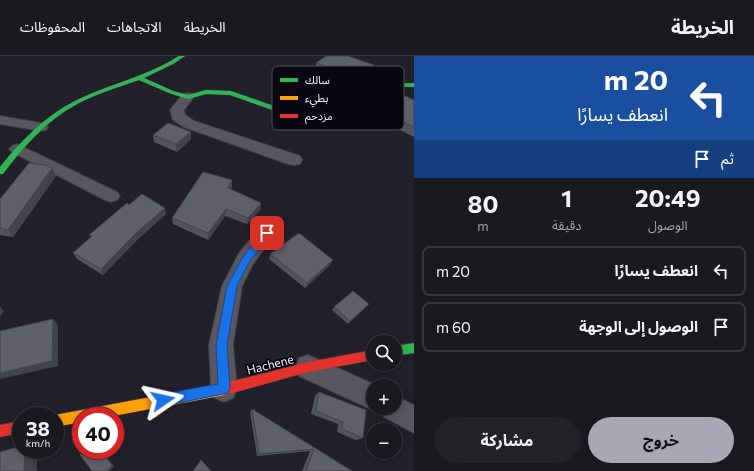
<!DOCTYPE html>
<html lang="ar">
<meta charset="utf-8">
<style>
:root{--surface:#1a1920;--page:#232229;--text:#f1f3f6;--muted:#9fa0a5;--line:#38383e;--accent:#a8a8b4}
body{margin:0;font-family:Commissioner,"Noto Sans Arabic",sans-serif;background:var(--page);color:var(--text);direction:rtl;height:100vh;display:flex;flex-direction:column;font-size:15px;white-space:nowrap}
*{box-sizing:border-box;margin:0}
p{font-size:13px;color:var(--muted)}
.icon{flex:none;width:22px;height:22px;fill:none;stroke:currentColor;stroke-width:2;stroke-linecap:round;stroke-linejoin:round}
.map{position:relative;flex:1;overflow:hidden;direction:ltr}
.details{display:flex;flex-direction:column;background:var(--surface);width:340px}
.details>*{flex:none}
.banner{background:#1a4fa0;color:#fff;overflow:hidden}
.buttons{position:absolute;left:366px;top:279px;display:grid;gap:8px}
.buttons a{display:grid;place-items:center;width:36px;height:36px;border-radius:50%;background:var(--surface);box-shadow:0 2px 10px #0003,0 0 0 1px var(--line);font-size:20px}
.speed{position:absolute;left:12px;top:351px;display:flex;gap:8px;font-size:20px;font-weight:700;text-align:center}
.speed>*{display:grid;place-content:center;width:52px;height:52px;border-radius:50%;background:var(--surface);box-shadow:0 2px 10px #0003,0 0 0 1px var(--line);line-height:1}
.speed small{font-size:10px;font-weight:400}
.speed .limit{border:6px solid #d22;background:#fff;color:#111}
.pin{position:absolute;display:grid;place-items:center;width:34px;height:34px;color:#fff;margin:-17px;border-radius:8px;box-shadow:0 2px 6px #0006}
.me{position:absolute;width:44px;margin:-22px;rotate:79deg;stroke-linejoin:round;filter:drop-shadow(0 0 3px #0008)}
.turn{display:flex;align-items:center;gap:14px;height:84px;padding:0 20px;font-size:18px}
.turn .icon{width:52px;height:52px;stroke-width:2.5}
.turn b{display:block;font-size:28px;line-height:34px}
.then{display:flex;align-items:center;height:38px;padding:0 20px;background:#0003;gap:8px;font-size:15px}
.eta{display:flex;justify-content:space-evenly;align-items:center;height:68px;text-align:center}
.eta b{font-size:24px;font-weight:700;line-height:28px}
.action{display:flex;gap:8px;margin-top:auto;padding:8px 20px}
.action a{flex:1;height:46px;border-radius:24px;background:var(--accent);color:#111;font-size:16px;font-weight:700;line-height:46px;text-align:center}
.action a+a{background:var(--page);color:var(--text)}
ul{padding:0;list-style:none}
li{display:flex;align-items:center;gap:12px;height:50px;margin:0 8px 6px;padding:0 12px;border:2px solid var(--line);border-radius:8px}
li div{flex:1}
li b{display:block;font-size:15px}
li em{font-style:normal}
header{display:flex;align-items:center;gap:24px;box-sizing:border-box;height:56px;padding:0 20px;background:var(--surface);border-bottom:1px solid var(--line)}
header strong{font-size:19px}
nav{display:flex;gap:22px;margin-inline-start:auto;font-size:14px}
main{display:flex;flex:1;min-height:0}
.map>svg:first-child{display:block}
.lines{fill:none;stroke-linecap:round;stroke-linejoin:round}
.street-casing{stroke:#3d3c45;stroke-width:2}
.fast-casing{stroke:#3d3c45;stroke-width:1}
.slow-casing{stroke:#3d3c45;stroke-width:1}
.jam-casing{stroke:#3d3c45;stroke-width:1}
.street{fill:#58575f;fill-rule:evenodd}
.fast{fill:#30b455;fill-rule:evenodd}
.slow{fill:#ff9f0a;fill-rule:evenodd}
.jam{fill:#e5322d;fill-rule:evenodd}
.wall{fill:#53535a}
.shaded-wall{fill:#43434a}
.building{fill:#606069;stroke:#43434a}
.route{fill:#1a73e8;stroke:#114b97}
.labels{text-anchor:middle;dominant-baseline:central;stroke-width:4;stroke-linejoin:round;paint-order:stroke}
.near-street-label{font-size:12px;fill:#f0f0fd;stroke:#080810}
.key{fill:#080810;stroke:#4e4e57;stroke-width:1}
.key-label{font-size:11px;fill:#f0f0fd}
</style>
<header>
<strong>الخريطة</strong>
<nav><a>الخريطة</a><a>الاتجاهات</a><a>المحفوظات</a></nav>
</header>
<main>
<section class="details">
<div class="banner">
<div class="turn"><svg class="icon" aria-label="left" viewBox="0 0 24 24"><path d="M17 20v-9H6M10 6l-5 5 5 5"/></svg><div><b>20 m</b>انعطف يسارًا</div></div>
<div class="then">ثم<svg class="icon" aria-label="arrive" viewBox="0 0 24 24"><path d="M6 21V4h12l-3 4 3 4H6"/></svg></div>
</div>
<div class="eta">
<div><b>20:49</b><p>الوصول</p></div>
<div><b>1</b><p>دقيقة</p></div>
<div><b>80</b><p>m</p></div>
</div>
<ul>
<li><svg class="icon" aria-label="left" viewBox="0 0 24 24"><path d="M17 20v-9H6M10 6l-5 5 5 5"/></svg><div><b>انعطف يسارًا</b></div><em>20 m</em></li>
<li><svg class="icon" aria-label="arrive" viewBox="0 0 24 24"><path d="M6 21V4h12l-3 4 3 4H6"/></svg><div><b>الوصول إلى الوجهة</b></div><em>60 m</em></li>
</ul>
<div class="action"><a>خروج</a><a>مشاركة</a></div>
</section>
<div class="map">
<svg width="414" height="415" viewBox="0 0 414 415">
<rect width="100%" height="100%" fill="#22212b"/>
<g class="lines">
<defs>
<path id="street" d="M188,37l5,1 1,3 -10,13 1,5 9,6 106,35 2,4 -2,4 -6,1 -6,-1 -104,-37 -11,-7 -3,-10 13,-16z
M0,60l41,7 5,1 2,3 -2,3 -5,1 -41,-7z
M17,88l100,48 3,4 -3,4 -6,2 -6,-2 -93,-48 -3,-3 3,-3z
M267,170l7,2 2,5 -23,31 -11,22 -9,59 4,44 -4,9 -9,4 -9,-4 -4,-9 -2,-44 13,-59 17,-33 21,-25z
M308,299l70,31h-5v22h4l-4,2 -9,-4 -65,-30 -3,-9 3,-9z
M395,340l19,9v28l-30,-16 -4,-9h15z"/>
<path id="fast" d="M179,0h6l-12,8 -29,14 29,13 15,4 18,-5 25,1 68,24c26,1 37,-16 59,-26 18,-7 37,-5 56,-6v4c-15,0 -32,-2 -46,3 -28,8 -37,29 -70,29l-68,-24 -24,-1 -18,5 -19,-6 -30,-13c-20,7 -41,13 -60,23 -31,16 -55,43 -76,71h-3v-7c21,-26 45,-51 75,-66 34,-17 71,-24 104,-45z
M414,287v10l-19,3v-10z"/>
<path id="slow" d="M225,327l4,2 2,4 -2,4 -4,2 -112,21h-32v6l-26,5v-11h-2l2,-1z"/>
<path id="jam" d="M373,294v10l-65,12 -83,23 -4,-2 -2,-4 2,-4 4,-2 83,-21z
M21,365v12l-21,4v-12z"/>
</defs>
<!-- street casing -->
<use href="#street" class="street-casing"/>
<!-- fast casing -->
<use href="#fast" class="fast-casing"/>
<!-- slow casing -->
<use href="#slow" class="slow-casing"/>
<!-- jam casing -->
<use href="#jam" class="jam-casing"/>
<!-- street -->
<use href="#street" class="street"/>
<!-- fast -->
<use href="#fast" class="fast"/>
<!-- slow -->
<use href="#slow" class="slow"/>
<!-- jam -->
<use href="#jam" class="jam"/>
</g>
<!-- wall -->
<path class="wall" d="M316,7l58,2 -2,6 -14,13 -43,-15z
M414,44v37l-30,-15 -10,7 -30,-15 3,-8z
M191,76v7l-14,13 -23,-10 -1,-7z
M52,112l4,8 -43,61 -13,-2v-36z
M232,124v7l-1,2 30,14 -1,7 -13,14 -22,-8 -17,24 -35,-16 -1,-6z
M129,149l37,9 -28,25 -35,36 -26,-16 -4,-6 18,-16 -2,-2z
M270,198l60,11 -25,23 -36,-29z
M369,248l-21,20 -16,-14 2,-3z
M319,336l44,46 -7,2 -19,-8 1,-8 -27,-10 4,-18z
M252,353l100,62h-50l8,-20 -53,5 -7,-44z"/>
<!-- shaded-wall -->
<path class="shaded-wall" d="M374,9l-2,6 -14,13 2,-6z
M387,59l-3,7 -10,7 4,-8z
M191,76v7l-14,13 -1,-8z
M52,112l4,8 -43,61 -5,-7z
M232,124v7l-4,7v-6z
M261,147l-1,7 -13,14 1,-6z
M165,152l1,6 -28,25 -35,36 -2,-6 35,-36z
M226,153l-1,7 -17,24v-7z
M333,204l-3,5 -25,23 2,-5z
M369,248l-3,3 -18,17 2,-3z
M0,251l4,4 -4,6z
M53,263l5,6v41l-58,13v-6z
M25,394h12v21h-13z
M100,394h1l13,16 -5,5h-2z"/>
<!-- building -->
<path class="building" d="M326,0h22l26,9 -14,13 -44,-15z
M386,31l28,13v27l-27,-12 -9,6 -31,-15z
M168,67l23,9 -15,12 -23,-9z
M29,107l16,2 7,3 -44,62 -8,-2v-29z
M203,116l29,8 -4,8 33,15 -13,15 -22,-9 -18,24 -36,-15z
M142,138l23,14 -29,25 -35,36 -28,-16 19,-17 -3,-1 38,-32 2,2z
M299,177l34,27 -26,23 -37,-29z
M353,235l16,13 -19,17 -16,-14z
M53,263l-1,42 -52,12v-42z
M319,336l47,18 -3,28 -21,-9 1,-7 -27,-11z
M252,353l100,62h-46l8,-22 -55,5z
M21,390v4h4l-1,21h-24v-19z
M84,394h16l12,15 -5,6h-15l-12,-16z
M201,404l10,11h-18z"/>
<!-- route -->
<path class="route" d="M267,174l3,1 2,2 -2,3 -21,26 -12,24 -10,59 3,43 -2,5 -65,13 -4,-2 -2,-4 2,-4 4,-2 55,-10 -2,-39 11,-59 16,-29 21,-26z"/>
<g class="labels">
<!-- near-street labels -->
<g class="near-street-label">
<text transform="translate(270 308) rotate(-14)">Hachene</text>
</g>
</g>
<!-- legend -->
<rect x="272" y="10" width="132" height="64" rx="6" class="key"/>
<rect x="280" y="22" width="18" height="4" fill="#30b455"/>
<rect x="280" y="40" width="18" height="4" fill="#ff9f0a"/>
<rect x="280" y="58" width="18" height="4" fill="#e5322d"/>
<g class="key-label">
<text x="305" y="28">سالك</text>
<text x="305" y="46">بطيء</text>
<text x="305" y="64">مزدحم</text>
</g>
</svg>
<div class="buttons">
<a><svg class="icon" aria-label="search" viewBox="0 0 24 24"><circle cx="10" cy="10" r="6"/><path d="M15 15l6 6"/></svg></a>
<a>+</a>
<a>−</a>
</div>
<div class="speed"><div>38<small>km/h</small></div><div class="limit">40</div></div>
<div class="pin" style="left:267px;top:177px;background:#d93025"><svg class="icon" aria-label="arrive" viewBox="0 0 24 24"><path d="M6 21V4h12l-3 4 3 4H6"/></svg></div>
<svg class="me" style="left:163px;top:344px" viewBox="-20 -20 40 40"><path d="M0-17L14 15 0 8-14 15z" fill="#1a73e8" stroke="#fff" stroke-width="4"/></svg>
</div>
</main>
